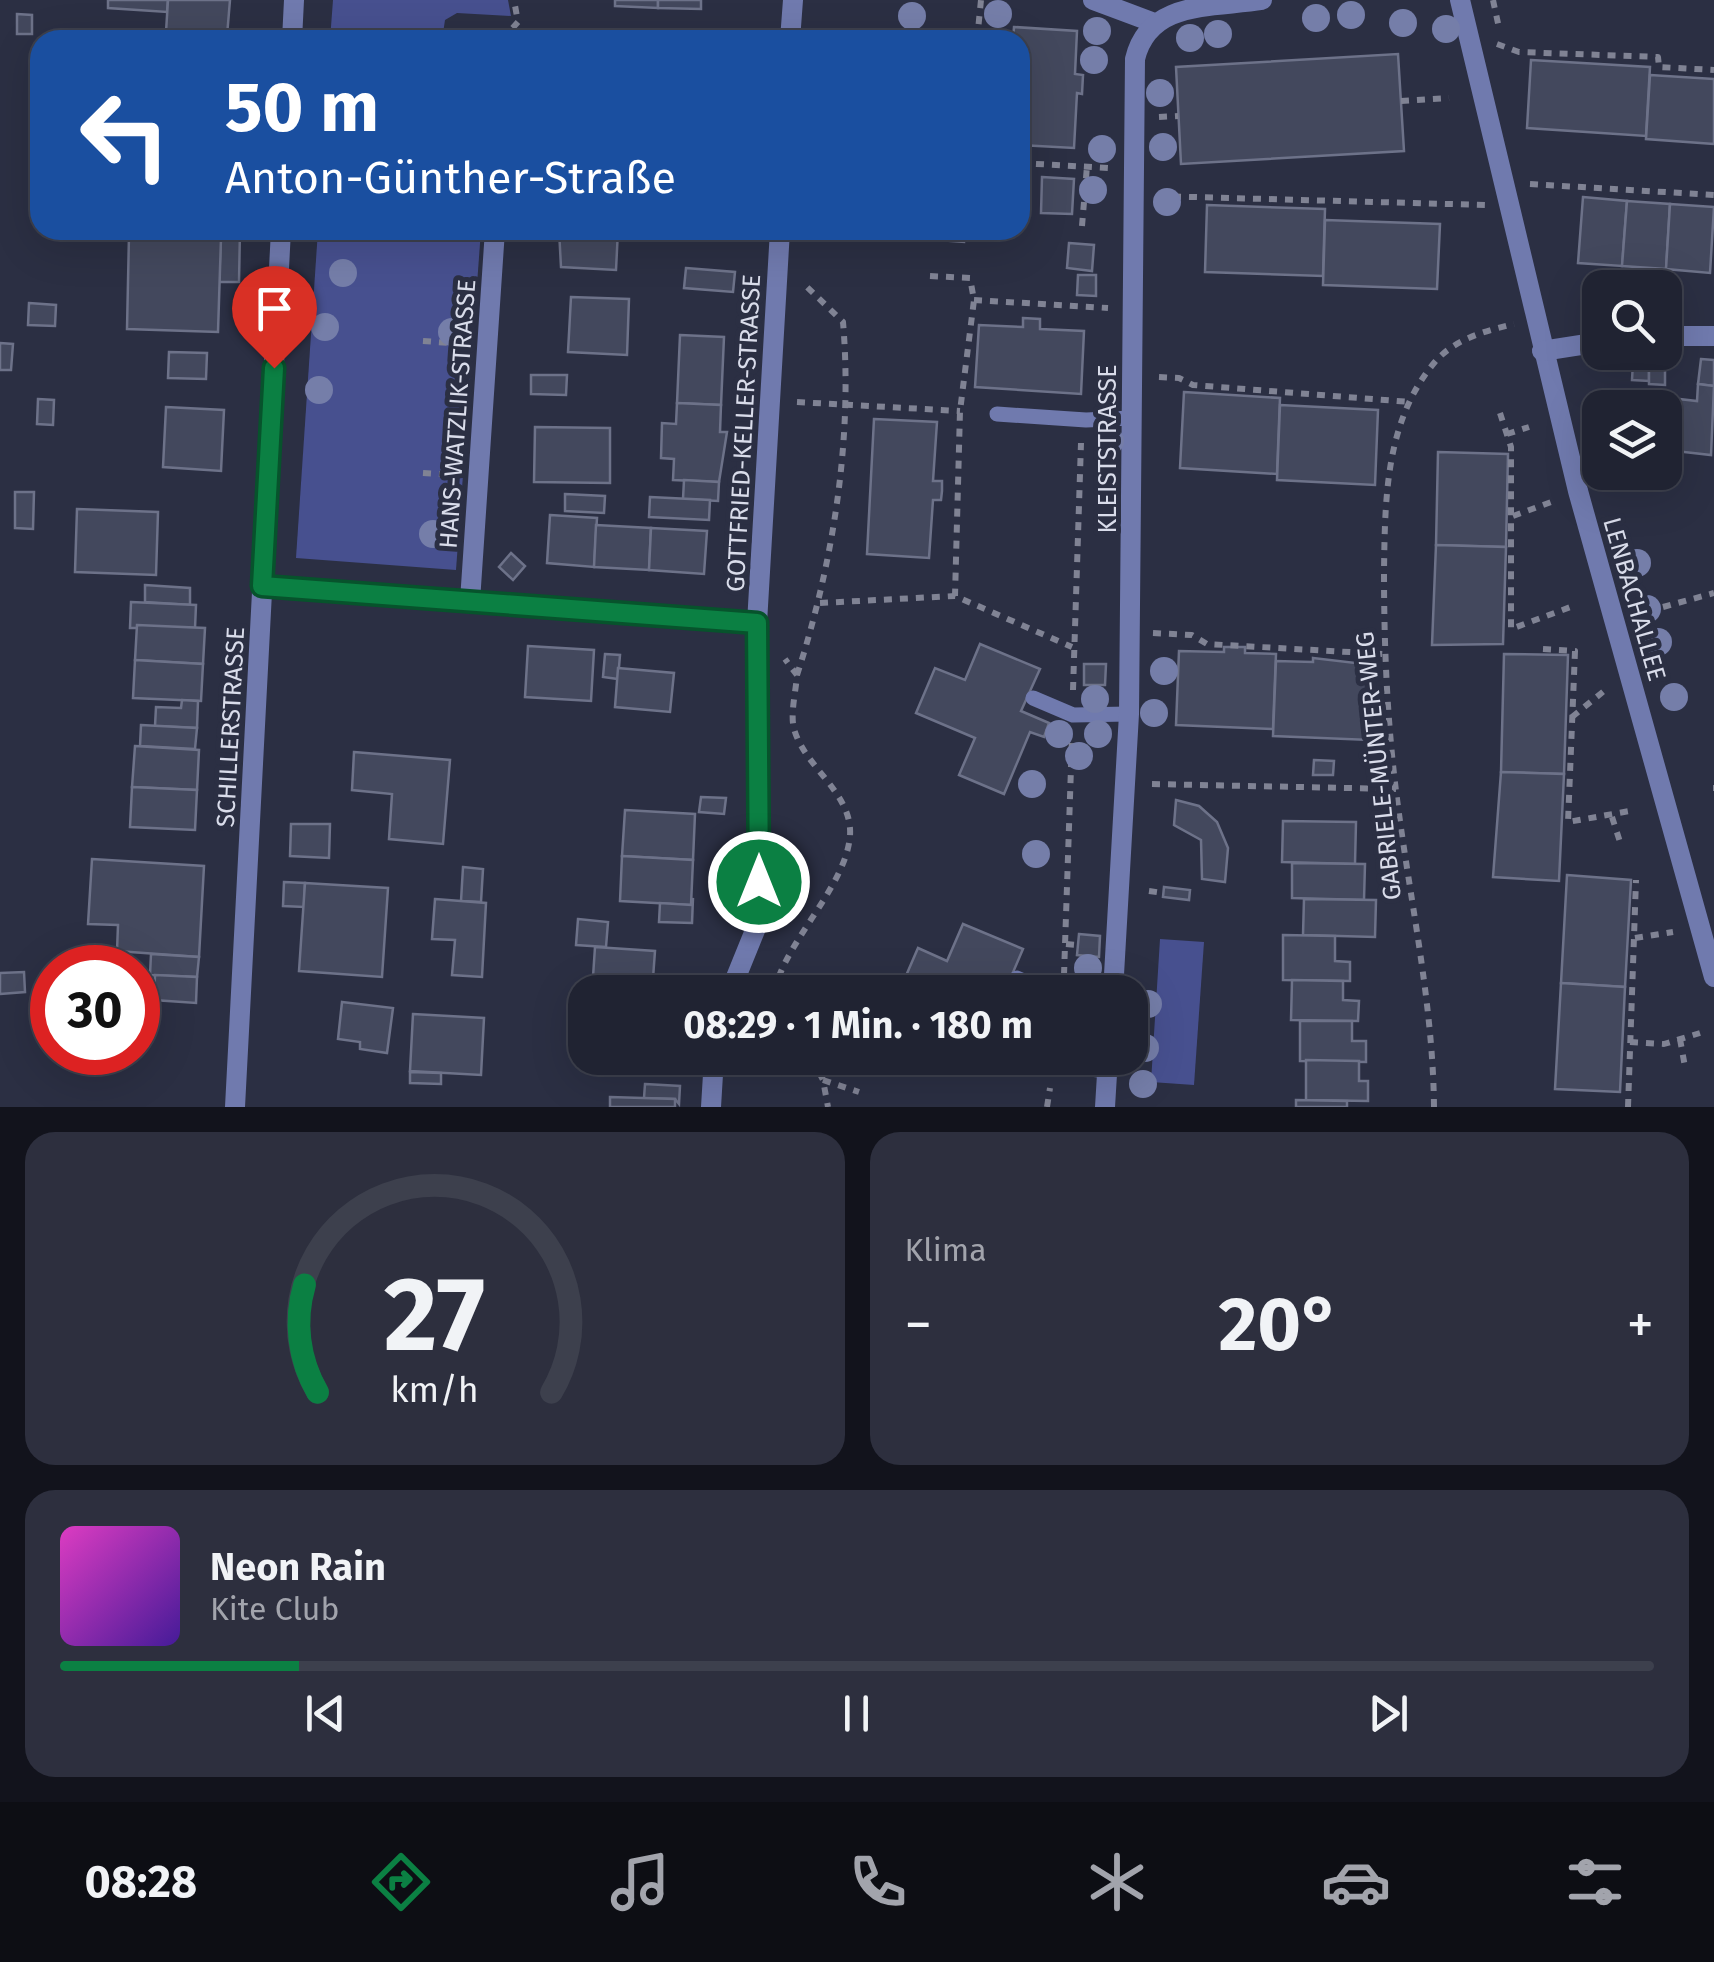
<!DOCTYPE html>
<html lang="de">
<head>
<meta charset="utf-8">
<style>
  body { margin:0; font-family:"Fira Sans",sans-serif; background:#2d2f3e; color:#f1f3f6; height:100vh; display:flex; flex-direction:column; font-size:38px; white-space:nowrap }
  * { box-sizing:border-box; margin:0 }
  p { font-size:32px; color:#a2a4ac }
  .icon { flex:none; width:55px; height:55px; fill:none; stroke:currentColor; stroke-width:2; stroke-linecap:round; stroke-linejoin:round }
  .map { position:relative; height:1107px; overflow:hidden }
  .details { display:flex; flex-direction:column; gap:25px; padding:25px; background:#12131c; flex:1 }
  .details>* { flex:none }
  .guide { position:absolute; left:30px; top:30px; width:1000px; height:210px; border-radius:30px; box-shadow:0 10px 40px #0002,0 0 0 2px #3d404d; background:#1a4fa0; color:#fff; overflow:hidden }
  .buttons { position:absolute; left:1582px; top:270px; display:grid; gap:20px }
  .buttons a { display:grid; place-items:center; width:100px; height:100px; border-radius:20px; background:#202332; box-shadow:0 10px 40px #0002,0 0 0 2px #3d404d; font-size:50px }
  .speed { position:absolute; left:30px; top:945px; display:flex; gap:20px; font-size:50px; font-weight:700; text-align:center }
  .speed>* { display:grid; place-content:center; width:130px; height:130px; border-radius:50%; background:#202332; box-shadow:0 10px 40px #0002,0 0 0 2px #3d404d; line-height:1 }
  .speed .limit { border:15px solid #d22; background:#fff; color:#111 }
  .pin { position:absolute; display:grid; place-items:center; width:85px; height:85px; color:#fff; margin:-102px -42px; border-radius:50% 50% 50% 0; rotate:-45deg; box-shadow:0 0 10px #0007 }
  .pin .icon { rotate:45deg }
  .me { position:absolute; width:110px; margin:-55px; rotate:0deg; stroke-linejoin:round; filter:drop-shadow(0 0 8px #0008) }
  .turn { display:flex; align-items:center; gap:35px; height:210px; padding:0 30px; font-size:45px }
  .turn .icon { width:130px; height:130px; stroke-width:2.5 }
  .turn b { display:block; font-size:70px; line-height:85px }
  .big { font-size:75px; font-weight:700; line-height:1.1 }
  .details .widget { flex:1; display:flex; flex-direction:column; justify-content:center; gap:15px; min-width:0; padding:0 35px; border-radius:30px; background:#2d2f3e }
  .details .dial { align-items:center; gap:0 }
  .dial svg { height:260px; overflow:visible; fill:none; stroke:#3d404d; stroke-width:7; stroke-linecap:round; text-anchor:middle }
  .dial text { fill:#f1f3f6; stroke:none }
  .song { display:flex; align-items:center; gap:30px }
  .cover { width:120px; height:120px; border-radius:15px; background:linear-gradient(135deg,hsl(310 70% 55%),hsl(260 70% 35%)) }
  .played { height:10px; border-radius:5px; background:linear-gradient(90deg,#0b8043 15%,#3d404d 15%) }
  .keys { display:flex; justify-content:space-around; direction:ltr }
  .heat { display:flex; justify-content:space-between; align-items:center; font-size:55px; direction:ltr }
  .details .tiles { flex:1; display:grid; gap:25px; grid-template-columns:1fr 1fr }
  .widget:last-child { grid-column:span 2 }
  .trip { position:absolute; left:568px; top:975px; width:580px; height:100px; border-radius:30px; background:#202332; box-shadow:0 10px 40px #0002,0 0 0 2px #3d404d; font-weight:700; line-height:100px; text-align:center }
  .menu { display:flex; height:160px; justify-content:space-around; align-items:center; background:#0d0e14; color:#a2a4ac }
  .menu .icon { width:70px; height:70px }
  .menu .current { color:#0b8043 }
  .menu b { font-size:45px; color:#f1f3f6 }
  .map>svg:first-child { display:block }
  .green { fill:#47508f }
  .building { fill:#43485d; stroke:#6d7289; stroke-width:2.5 }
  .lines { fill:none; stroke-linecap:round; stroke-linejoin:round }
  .path { stroke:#808394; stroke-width:6; stroke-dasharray:8 8; stroke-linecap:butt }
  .service { stroke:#707aae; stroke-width:15 }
  .minor { stroke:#707aae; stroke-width:20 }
  .tree { fill:#757ea9 }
  .route-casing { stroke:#07532c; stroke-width:25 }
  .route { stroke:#0b8043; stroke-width:18 }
  .labels { text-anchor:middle; stroke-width:10; stroke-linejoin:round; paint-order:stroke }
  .street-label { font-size:25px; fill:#d9dcea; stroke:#2b2f43 }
</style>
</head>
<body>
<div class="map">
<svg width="1714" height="1107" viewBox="0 0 1714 1107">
  <rect width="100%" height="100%" fill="#2b2f43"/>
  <!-- green -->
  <g class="green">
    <polygon points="333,0 508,0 511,16 457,13 445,20 442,40 330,40"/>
    <polygon points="318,230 481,230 456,570 296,558"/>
    <polygon points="1160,939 1204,942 1194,1085 1151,1082"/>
  </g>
  <!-- building -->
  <g class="building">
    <polygon points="108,0 168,0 167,12 108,8"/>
    <polygon points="168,0 230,0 227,36 166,32"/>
    <polygon points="615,0 658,0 658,8 615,6"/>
    <polygon points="658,0 701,0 701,9 658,8"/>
    <polygon points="17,14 32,15 32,34 17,34"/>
    <polygon points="1014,27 1077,31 1075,74 1083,75 1082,94 1077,93 1074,148 1020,145 1020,40 1013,40"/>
    <polygon points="695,30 731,31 730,40 695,40"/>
    <polygon points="1398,54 1404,151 1181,164 1176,67"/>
    <polygon points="1531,60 1650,67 1646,136 1527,128"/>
    <polygon points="1650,75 1714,79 1714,144 1646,139"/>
    <polygon points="1042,177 1074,179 1072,214 1041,213"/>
    <polygon points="1583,197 1627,201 1622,266 1578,263"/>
    <polygon points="1627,201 1670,204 1666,269 1622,266"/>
    <polygon points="1670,204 1714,207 1710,273 1666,269"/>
    <polygon points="1207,205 1325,209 1323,276 1205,272"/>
    <polygon points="1325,220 1440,224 1437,289 1323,285"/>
    <polygon points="192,230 240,230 239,282 219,282 221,238 192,237"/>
    <polygon points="559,230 618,230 616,270 561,267"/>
    <polygon points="691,230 732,230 731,240 691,237"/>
    <polygon points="884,230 995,230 994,236 964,234 964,242 883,236"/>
    <polygon points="129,235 221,238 218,332 127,329"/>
    <polygon points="1069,243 1094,245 1092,271 1067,268"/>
    <polygon points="686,268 735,272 733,292 684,288"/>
    <polygon points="1078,275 1096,275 1096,296 1077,295"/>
    <polygon points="571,297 629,299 627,355 568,352"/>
    <polygon points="29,303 56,305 55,326 28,325"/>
    <polygon points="1023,318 1040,319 1040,329 1084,331 1081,394 975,387 979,325 1023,327"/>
    <polygon points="680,335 724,337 721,405 677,403"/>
    <polygon points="0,343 13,344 11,370 0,370"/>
    <polygon points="169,352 207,353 206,379 168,378"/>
    <polygon points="1701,359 1714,360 1714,386 1698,384"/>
    <polygon points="1633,362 1649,362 1649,381 1632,380"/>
    <polygon points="1649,362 1665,363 1665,385 1649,384"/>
    <polygon points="531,375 567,375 566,395 531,394"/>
    <polygon points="1698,384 1714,386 1711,455 1666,450 1670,398 1697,401"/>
    <polygon points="1184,392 1280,398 1277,474 1180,468"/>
    <polygon points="38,399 54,400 53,425 37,424"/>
    <polygon points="677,403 721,405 720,432 727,432 719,482 673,480 674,459 661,458 662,423 676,424"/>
    <polygon points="1280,405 1378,410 1375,485 1277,480"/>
    <polygon points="166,407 224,410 221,471 163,467"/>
    <polygon points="874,419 937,422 933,481 942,481 942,491 941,500 933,500 929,558 867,554"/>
    <polygon points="535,427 610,428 610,483 534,482"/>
    <polygon points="1438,452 1508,454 1506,547 1436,545"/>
    <polygon points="684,480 719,482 718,501 683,499"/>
    <polygon points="15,492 34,492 33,529 15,528"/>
    <polygon points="565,494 605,496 604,513 565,511"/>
    <polygon points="650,497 710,500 709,520 649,517"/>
    <polygon points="77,509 158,512 156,575 75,572"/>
    <polygon points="550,515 597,518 594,567 547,563"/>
    <polygon points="596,525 651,528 649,570 594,567"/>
    <polygon points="651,528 707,531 704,574 649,570"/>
    <polygon points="1436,545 1506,547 1503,644 1432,645"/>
    <polygon points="511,553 525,566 513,580 499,567"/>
    <polygon points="145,585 190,588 190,605 145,602"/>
    <polygon points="131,602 196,605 195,628 130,628"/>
    <polygon points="137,625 205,628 203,664 135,660"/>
    <polygon points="980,644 1040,669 1021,711 1049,723 1044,737 1030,732 1004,794 959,775 975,738 916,713 935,668 965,680"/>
    <polygon points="528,646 594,650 591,701 525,697"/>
    <polygon points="1224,647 1245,647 1245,653 1276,654 1273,729 1176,725 1179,651 1224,652"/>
    <polygon points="605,654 620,655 618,679 603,677"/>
    <polygon points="1504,654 1568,655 1564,774 1501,772"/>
    <polygon points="1313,658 1373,665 1370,740 1273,736 1276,661 1313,662"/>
    <polygon points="135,660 203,664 201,701 133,698"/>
    <polygon points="1084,664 1106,664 1105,685 1084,685"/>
    <polygon points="618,668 674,673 670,712 615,707"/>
    <polygon points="182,700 198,701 197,728 155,726 156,707 181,708"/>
    <polygon points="141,725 197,728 195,749 140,746"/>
    <polygon points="135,746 199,750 197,790 132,787"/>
    <polygon points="354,752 450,760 443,844 389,839 392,794 352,790"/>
    <polygon points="1314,760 1334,761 1333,775 1313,775"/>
    <polygon points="1501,772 1564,774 1559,881 1493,877"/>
    <polygon points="132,787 197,790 195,830 130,827"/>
    <polygon points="701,797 726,798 724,814 699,812"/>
    <polygon points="1176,800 1199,806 1217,822 1228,848 1225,882 1202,879 1201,840 1174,825"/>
    <polygon points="625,810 695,814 693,860 622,856"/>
    <polygon points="1283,821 1356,822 1355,864 1282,862"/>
    <polygon points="291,824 330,824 329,858 290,856"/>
    <polygon points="622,856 693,860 691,905 620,901"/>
    <polygon points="92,859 204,866 199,957 117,951 118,925 88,924"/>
    <polygon points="1292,863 1365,864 1364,900 1292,898"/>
    <polygon points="463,867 483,869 481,902 461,901"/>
    <polygon points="1567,875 1631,880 1625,987 1561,983"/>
    <polygon points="284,882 305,883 304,907 283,906"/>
    <polygon points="305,883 388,888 382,977 299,971"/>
    <polygon points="1164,887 1190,890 1189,900 1163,897"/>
    <polygon points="693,898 692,923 659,922 660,903 691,905"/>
    <polygon points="435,899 486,903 482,977 452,975 455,940 432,939"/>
    <polygon points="1304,899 1376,900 1375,937 1303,935"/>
    <polygon points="578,919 608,922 606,947 576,945"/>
    <polygon points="963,924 1023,949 1005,991 1008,992 899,992 918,948 947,961"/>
    <polygon points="1079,934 1100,936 1099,957 1077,955"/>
    <polygon points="1283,935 1335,936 1335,961 1350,962 1350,981 1283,980"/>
    <polygon points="595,947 655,951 652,992 592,992"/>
    <polygon points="151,954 199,957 197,977 150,975"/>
    <polygon points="24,972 25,992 0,994 0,973"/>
    <polygon points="155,975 197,977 196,1003 154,1000"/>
    <polygon points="1292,980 1343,981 1343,1000 1359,1001 1358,1021 1291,1020"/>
    <polygon points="1561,983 1625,987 1620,1092 1555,1089"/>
    <polygon points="46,986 52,987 52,1052 85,1052 85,1058 50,1055 51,1039 42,1038"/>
    <polygon points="342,1002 393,1008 387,1053 360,1049 360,1042 338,1039"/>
    <polygon points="413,1014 484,1018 481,1075 410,1071"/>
    <polygon points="1300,1021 1352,1021 1352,1041 1366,1041 1366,1062 1300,1061"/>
    <polygon points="947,1058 994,1058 987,1074"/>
    <polygon points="1306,1060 1359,1061 1359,1081 1368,1081 1368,1101 1306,1100"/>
    <polygon points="410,1072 441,1073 441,1084 410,1083"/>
    <polygon points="645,1084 680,1086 679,1104 675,1099 644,1098"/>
    <polygon points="610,1097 675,1099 675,1107 610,1107"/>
    <polygon points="1296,1100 1347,1101 1347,1107 1296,1107"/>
  </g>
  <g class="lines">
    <!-- path -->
    <g class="path">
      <polyline points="1493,0 1499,28"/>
      <polyline points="502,40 518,22 514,0"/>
      <polyline points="977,40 981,0"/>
      <polyline points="1497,44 1519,52 1658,57 1659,67 1714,70"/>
      <polyline points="1401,101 1449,98"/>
      <polyline points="1159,117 1178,116"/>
      <polyline points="1020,163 1109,168"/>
      <polyline points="1530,184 1714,195"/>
      <polyline points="1157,196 1485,205"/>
      <polyline points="1082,226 1087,166"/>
      <polyline points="930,276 970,278 974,300 960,411 955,596 1072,647"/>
      <polyline points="974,300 1108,308"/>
      <polyline points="423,341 462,344"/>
      <polyline points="1159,377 1179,378 1193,385 1410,402"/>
      <polyline points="797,402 960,411"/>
      <polyline points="1500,413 1511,447 1511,629 1576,605"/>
      <polyline points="1507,434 1529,427"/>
      <polyline points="423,473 452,475"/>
      <polyline points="1513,516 1554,501"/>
      <polyline points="820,603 955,596"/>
      <polyline points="1663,607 1714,593"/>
      <polyline points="1153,633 1192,635 1207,644 1384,654"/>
      <polyline points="1543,649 1575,651 1568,822 1635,810"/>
      <path d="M797 675C833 564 853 439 843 322L804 284"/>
      <polyline points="1073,690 1081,443"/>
      <polyline points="1572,717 1604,691"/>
      <polyline points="1152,784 1396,789"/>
      <polyline points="1713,788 1714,788"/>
      <polyline points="1612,817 1621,845"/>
      <polyline points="1149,891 1163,893"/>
      <polyline points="1635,938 1673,932"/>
      <polyline points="1066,944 1078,945"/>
      <polyline points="1064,975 1072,738"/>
      <path d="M783 992 778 979C795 932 846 883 850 836 853 793 805 768 794 729 790 714 796 691 797 675L785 659"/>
      <polyline points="1680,1039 1685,1067"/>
      <polyline points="1630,1042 1664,1044 1700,1033"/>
      <polyline points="812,1058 823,1080 828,1107"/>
      <polyline points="823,1080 859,1092"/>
      <polyline points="1047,1107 1050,1088"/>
      <path d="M1434 1107C1433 1001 1409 896 1396 791 1387 718 1384 645 1384 572 1385 500 1385 422 1434 363 1454 339 1485 331 1514 324"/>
      <polyline points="1628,1107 1636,880"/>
    </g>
    <!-- service -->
    <g class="service">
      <polyline points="997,414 1086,420 1132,418"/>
      <polyline points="1033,698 1073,715 1129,714"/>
      <polyline points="1017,978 1049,992"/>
      <polyline points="1031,1062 1107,1071"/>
    </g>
    <!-- minor -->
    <g class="minor">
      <polyline points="1093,0 1152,22"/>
      <polyline points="1460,0 1578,491 1714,977"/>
      <polyline points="292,40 294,0"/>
      <polyline points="790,40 793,0"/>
      <polyline points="1665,336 1714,336"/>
      <polyline points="1542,351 1600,342"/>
      <polyline points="262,586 757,623"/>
      <polyline points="470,601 495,230"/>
      <polyline points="730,992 760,918 757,623 780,230"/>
      <path d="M1113 992 1129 714 1135 59C1149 0 1212 8 1262 0"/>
      <polyline points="235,1107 281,230"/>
      <polyline points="711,1107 714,1058"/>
      <polyline points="1105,1107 1108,1058"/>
    </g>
  </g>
  <!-- trees -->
  <g class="tree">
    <circle cx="998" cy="14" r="14"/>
    <circle cx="1351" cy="15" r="14"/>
    <circle cx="912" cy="16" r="14"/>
    <circle cx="1316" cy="18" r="14"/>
    <circle cx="1403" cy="23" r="14"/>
    <circle cx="1446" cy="29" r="14"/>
    <circle cx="1097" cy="31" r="14"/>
    <circle cx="1218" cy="34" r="14"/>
    <circle cx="1190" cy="38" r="14"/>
    <circle cx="1094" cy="60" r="14"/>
    <circle cx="1160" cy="93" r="14"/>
    <circle cx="1163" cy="147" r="14"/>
    <circle cx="1102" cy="149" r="14"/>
    <circle cx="1093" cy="190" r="14"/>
    <circle cx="1167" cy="202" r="14"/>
    <circle cx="343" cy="273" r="14"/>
    <circle cx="325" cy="327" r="14"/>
    <circle cx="452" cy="332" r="14"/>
    <circle cx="319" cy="390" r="14"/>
    <circle cx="1110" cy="441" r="14"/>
    <circle cx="433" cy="534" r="14"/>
    <circle cx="1637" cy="563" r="14"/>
    <circle cx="1647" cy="609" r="14"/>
    <circle cx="1658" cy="642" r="14"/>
    <circle cx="1164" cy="671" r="14"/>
    <circle cx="1674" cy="697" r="14"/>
    <circle cx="1095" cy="699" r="14"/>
    <circle cx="1154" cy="713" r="14"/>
    <circle cx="1059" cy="734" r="14"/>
    <circle cx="1098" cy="734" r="14"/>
    <circle cx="1079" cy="756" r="14"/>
    <circle cx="1032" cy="784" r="14"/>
    <circle cx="1036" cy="854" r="14"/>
    <circle cx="1088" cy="968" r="14"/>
    <circle cx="1148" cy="1004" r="14"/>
    <circle cx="1145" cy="1048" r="14"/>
    <circle cx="1143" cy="1084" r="14"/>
  </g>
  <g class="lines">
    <defs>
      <polyline id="route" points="274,368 262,586 757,623 759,882"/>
    </defs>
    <!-- route casing -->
    <use href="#route" class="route-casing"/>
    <!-- route -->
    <use href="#route" class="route"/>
  </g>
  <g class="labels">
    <!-- street labels -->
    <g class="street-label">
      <text transform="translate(457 414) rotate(-86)" y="9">HANS-WATZLIK-STRASSE</text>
      <text transform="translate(743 433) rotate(-87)" y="9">GOTTFRIED-KELLER-STRASSE</text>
      <text transform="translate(1107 449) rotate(-90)" y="9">KLEISTSTRASSE</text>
      <text transform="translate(1635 599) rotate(74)" y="9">LENBACHALLEE</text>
      <text transform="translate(230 727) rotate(-87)" y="9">SCHILLERSTRASSE</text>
      <text transform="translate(1378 766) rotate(-96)" y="9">GABRIELE-MÜNTER-WEG</text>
    </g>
  </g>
</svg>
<div class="buttons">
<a><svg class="icon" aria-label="search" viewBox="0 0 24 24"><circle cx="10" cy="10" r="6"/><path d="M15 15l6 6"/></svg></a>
<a><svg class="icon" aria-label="layers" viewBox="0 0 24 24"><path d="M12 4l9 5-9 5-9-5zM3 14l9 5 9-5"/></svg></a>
</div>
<div class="speed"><div class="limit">30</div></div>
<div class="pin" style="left:274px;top:368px;background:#d93025"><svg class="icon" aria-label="arrive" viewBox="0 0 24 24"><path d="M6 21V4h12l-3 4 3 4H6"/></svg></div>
<svg class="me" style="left:759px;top:882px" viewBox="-20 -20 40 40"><circle r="17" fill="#0b8043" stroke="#fff" stroke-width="3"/><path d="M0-11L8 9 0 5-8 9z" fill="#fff"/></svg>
<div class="trip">08:29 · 1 Min. · 180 m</div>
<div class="guide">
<div class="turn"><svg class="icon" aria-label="left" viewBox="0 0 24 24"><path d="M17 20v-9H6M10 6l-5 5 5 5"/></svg><div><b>50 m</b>Anton-Günther-Straße</div></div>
</div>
</div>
<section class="details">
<div class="tiles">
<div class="widget dial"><svg viewBox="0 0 100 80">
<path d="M14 69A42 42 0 1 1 86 69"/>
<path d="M14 69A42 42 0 0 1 10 36" stroke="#0b8043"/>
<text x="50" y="56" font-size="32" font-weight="700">27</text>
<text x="50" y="72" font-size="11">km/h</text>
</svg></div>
<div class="widget"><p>Klima</p>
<div class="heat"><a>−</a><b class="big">20°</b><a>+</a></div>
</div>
<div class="widget">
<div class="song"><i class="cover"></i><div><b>Neon Rain</b><p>Kite Club</p></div></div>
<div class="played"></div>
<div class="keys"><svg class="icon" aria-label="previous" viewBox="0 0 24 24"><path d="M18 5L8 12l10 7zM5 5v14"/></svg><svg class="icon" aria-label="pause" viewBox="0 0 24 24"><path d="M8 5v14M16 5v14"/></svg><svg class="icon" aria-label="next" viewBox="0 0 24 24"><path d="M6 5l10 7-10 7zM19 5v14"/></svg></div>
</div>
</div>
</section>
<nav class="menu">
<b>08:28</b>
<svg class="icon current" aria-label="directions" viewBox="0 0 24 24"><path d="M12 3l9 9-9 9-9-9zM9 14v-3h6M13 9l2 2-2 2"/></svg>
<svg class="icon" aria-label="music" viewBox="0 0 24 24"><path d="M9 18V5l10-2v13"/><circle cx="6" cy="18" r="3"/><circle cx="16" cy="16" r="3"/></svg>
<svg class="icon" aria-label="phone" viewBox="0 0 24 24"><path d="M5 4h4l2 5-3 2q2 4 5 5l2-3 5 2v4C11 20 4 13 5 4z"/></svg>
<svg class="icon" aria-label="climate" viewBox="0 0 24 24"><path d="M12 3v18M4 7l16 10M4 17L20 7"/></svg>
<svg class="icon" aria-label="car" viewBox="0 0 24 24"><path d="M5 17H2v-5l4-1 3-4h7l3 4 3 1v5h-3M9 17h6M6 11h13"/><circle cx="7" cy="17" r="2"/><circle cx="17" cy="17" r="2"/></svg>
<svg class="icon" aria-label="filters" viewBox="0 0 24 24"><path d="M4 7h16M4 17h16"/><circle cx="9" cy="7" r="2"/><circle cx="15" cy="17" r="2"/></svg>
</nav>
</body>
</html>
